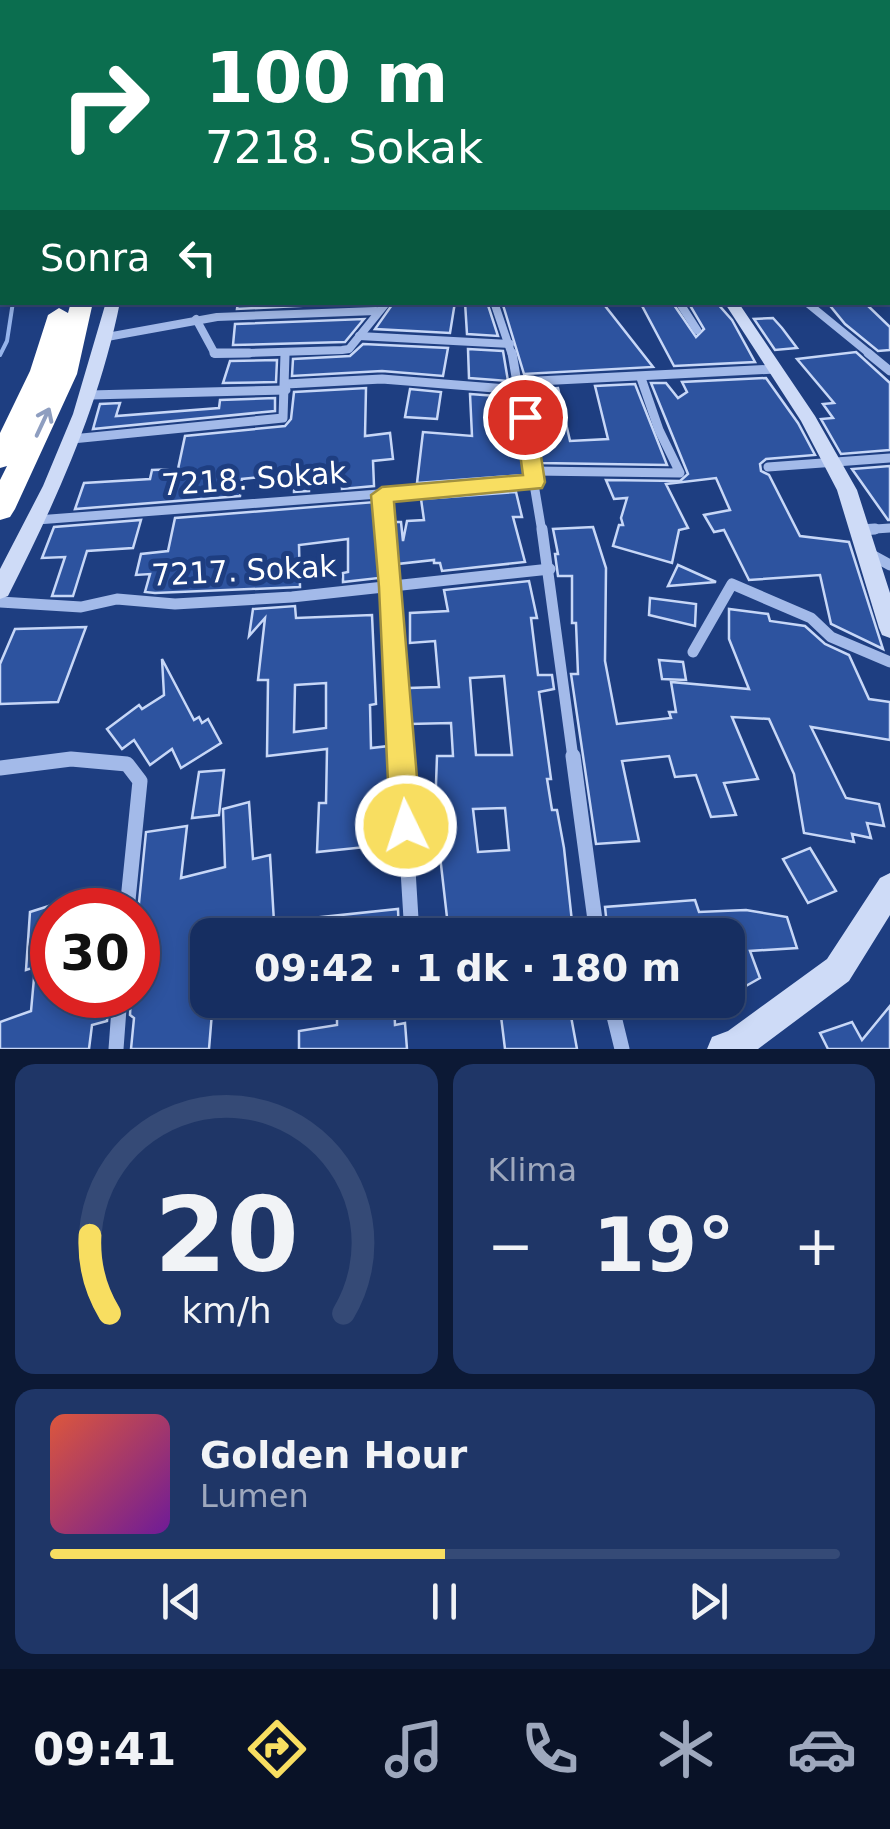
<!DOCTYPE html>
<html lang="tr">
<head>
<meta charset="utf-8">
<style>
  body { margin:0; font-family:"DejaVu Sans",sans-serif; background:#1f3667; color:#f1f3f6; height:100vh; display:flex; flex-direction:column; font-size:38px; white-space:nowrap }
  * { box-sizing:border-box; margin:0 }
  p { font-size:32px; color:#9ea8bd }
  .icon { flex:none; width:55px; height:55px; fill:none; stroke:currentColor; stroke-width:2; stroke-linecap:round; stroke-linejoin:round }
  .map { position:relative; height:1049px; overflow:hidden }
  .panel { display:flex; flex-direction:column; gap:15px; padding:15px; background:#0c1935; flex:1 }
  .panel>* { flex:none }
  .guide { position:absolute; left:0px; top:0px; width:890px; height:305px; box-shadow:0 5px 15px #0003,0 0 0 2px #354a76; background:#0b6e4f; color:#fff; overflow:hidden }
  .speed { position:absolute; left:30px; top:888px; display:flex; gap:20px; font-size:50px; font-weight:700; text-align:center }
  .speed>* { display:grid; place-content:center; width:130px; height:130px; border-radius:50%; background:#162e61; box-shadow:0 5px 15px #0003,0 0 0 2px #354a76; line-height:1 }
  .speed .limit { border:15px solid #d22; background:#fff; color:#111 }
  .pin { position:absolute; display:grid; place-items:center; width:85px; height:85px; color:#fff; margin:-42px; border:5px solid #fff; border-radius:50%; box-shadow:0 2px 10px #0007 }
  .me { position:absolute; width:110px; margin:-55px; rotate:356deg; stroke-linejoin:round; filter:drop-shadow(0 0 8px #0008) }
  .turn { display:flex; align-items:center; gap:35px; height:210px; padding:0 40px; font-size:45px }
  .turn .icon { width:130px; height:130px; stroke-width:2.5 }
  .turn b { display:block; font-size:70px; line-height:85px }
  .then { display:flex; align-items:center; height:95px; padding:0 40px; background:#0003; gap:20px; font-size:38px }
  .big { font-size:75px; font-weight:600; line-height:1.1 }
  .panel .tile { flex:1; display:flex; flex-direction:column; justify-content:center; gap:15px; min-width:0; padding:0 35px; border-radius:20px; background:#1f3667 }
  .panel .dial { align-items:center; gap:0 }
  .dial svg { height:260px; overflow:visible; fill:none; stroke:#354a76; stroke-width:7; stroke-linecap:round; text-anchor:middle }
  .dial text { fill:#f1f3f6; stroke:none }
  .song { display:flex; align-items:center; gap:30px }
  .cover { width:120px; height:120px; border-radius:15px; background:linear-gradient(135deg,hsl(10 70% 55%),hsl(280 70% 35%)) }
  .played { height:10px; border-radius:5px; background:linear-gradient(90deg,#f8de61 50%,#354a76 50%) }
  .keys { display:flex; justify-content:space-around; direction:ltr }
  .heat { display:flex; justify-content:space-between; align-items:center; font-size:55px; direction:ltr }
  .panel .tiles { flex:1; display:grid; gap:15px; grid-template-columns:1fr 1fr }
  .tile:last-child { grid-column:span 2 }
  .trip { position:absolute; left:190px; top:918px; width:555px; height:100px; border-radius:20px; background:#162e61; box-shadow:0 5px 15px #0003,0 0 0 2px #354a76; font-weight:600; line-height:100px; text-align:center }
  .menu { display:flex; height:160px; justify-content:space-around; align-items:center; background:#091227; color:#9ea8bd }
  .menu .icon { width:70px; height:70px }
  .menu .current { color:#f8de61 }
  .menu b { font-size:45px; color:#f1f3f6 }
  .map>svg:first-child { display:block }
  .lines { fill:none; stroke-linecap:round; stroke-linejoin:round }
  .stream { stroke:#96b4eb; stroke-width:4 }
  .canal { fill:#142c60; fill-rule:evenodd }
  .building { fill:#2d539f; stroke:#c7d7f7; stroke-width:2.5; fill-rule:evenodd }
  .street-far3 { stroke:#a3bae9; stroke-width:8 }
  .street-far2 { stroke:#a3bae9; stroke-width:9 }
  .street-far1 { stroke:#a3bae9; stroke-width:11 }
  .street { stroke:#a3bae9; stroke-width:15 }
  .secondary { fill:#cedbf7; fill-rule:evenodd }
  .highway { fill:#fff; fill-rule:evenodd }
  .oneway { stroke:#8e9ec0 }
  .route { fill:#f8de61; stroke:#a1903f; stroke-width:2.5 }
  .labels { text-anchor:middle; stroke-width:10; stroke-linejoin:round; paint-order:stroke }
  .street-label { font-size:30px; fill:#fff; stroke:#1e3e81 }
</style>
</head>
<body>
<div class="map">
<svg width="890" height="1049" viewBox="0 0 890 1049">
  <rect width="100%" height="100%" fill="#1e3e81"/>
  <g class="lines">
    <!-- stream -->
    <polyline class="stream" points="0,355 7,341 13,302"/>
    <!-- canal -->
    <rect class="canal" x="888" y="142" width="2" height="6"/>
  </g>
  <!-- building -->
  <g class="building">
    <polygon points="238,302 377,302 237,309"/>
    <polygon points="394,302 455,302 450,333 375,329"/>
    <polygon points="465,302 487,302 498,336 467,334"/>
    <polygon points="524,302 602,302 653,367 524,374 503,305"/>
    <polygon points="640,302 672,302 696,337 704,329 688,302 716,302 732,320 755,362 674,366"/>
    <polygon points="827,302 864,302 890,327 890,350 878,351 845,324"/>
    <polygon points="773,318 782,328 797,348 775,350 754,319"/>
    <polygon points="364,319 345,342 233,345 235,324"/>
    <polygon points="363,344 448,348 443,376 382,371 292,376 293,359 350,356"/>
    <polygon points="468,349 503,351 508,381 469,378"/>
    <polygon points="856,352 890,383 890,450 841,454 821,419 833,418 823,404 834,403 797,359"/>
    <polygon points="277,360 276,382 223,383 230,361"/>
    <polygon points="766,378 798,423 815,455 766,459 760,464 761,471 769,475 800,536 849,542 883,649 831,624 820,575 749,580 724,530 714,532 704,515 730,510 716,478 666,484 688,528 679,530 672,563 613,546 619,525 623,525 621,518 627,498 614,499 606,480 680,481 688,474 651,383 666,383 678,398 687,392 682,382"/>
    <polygon points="635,384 667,465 539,463 528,390 558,388 570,441 608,439 595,386"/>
    <polygon points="366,388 365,436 390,433 393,459 373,461 374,486 342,489 342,469 309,471 309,491 294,492 294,473 242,479 240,496 75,509 84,483 150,479 152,470 178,469 185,436 285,426 291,419 294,392"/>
    <polygon points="410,389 441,392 437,419 405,417"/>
    <polygon points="470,394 511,397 524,475 417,483 423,432 472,436"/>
    <polygon points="275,398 275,411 93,429 100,404 120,403 116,416 219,408 220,400"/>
    <polygon points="890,466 890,520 888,520 852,469"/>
    <polygon points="516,492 522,517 513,517 525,562 442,571 440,563 434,563 434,560 397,564 393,522 401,522 403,541 407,521 424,520 421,499"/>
    <polygon points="375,502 379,578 343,582 343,573 348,572 348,539 299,545 300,587 155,593 145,592 150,574 136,575 141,554 168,551 175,518"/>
    <polygon points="141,520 133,548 87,551 73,596 52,596 65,557 42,558 54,527"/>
    <polygon points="593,527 606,568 605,661 617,724 671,718 669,712 676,712 671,682 749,689 729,639 729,609 768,614 770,621 805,626 825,644 849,655 869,699 890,702 890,740 811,727 846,798 879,804 884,826 867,823 871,838 852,834 854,842 804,833 794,774 769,719 732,717 758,779 724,783 736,815 711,817 696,775 675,777 669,756 622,761 639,841 596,844 571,674 578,674 576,623 572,623 572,576 558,576 555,554 558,554 553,529"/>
    <polygon points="678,565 716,582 668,586"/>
    <path d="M529 581 537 618H531L538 675H552L554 689 539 692 551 779H547L552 810H557L564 848 573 931H566V935H449L435 812 437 756H453L451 723 409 724V688L439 687 435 641 410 643V613L448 611 444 590ZM504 676 512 755H476L470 678ZM505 808 509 850 478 852 473 809Z"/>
    <polygon points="650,598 696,604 695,626 649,615"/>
    <path d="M295 606 296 618 372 615 376 704 370 705 371 748 389 746 395 844 317 852 319 803H326L327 749 267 756 268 680H258L265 618 249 636 253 609ZM326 683V728L294 732 295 685Z"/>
    <polygon points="86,627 58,702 0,704 0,664 15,629"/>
    <polygon points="162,659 194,720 199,717 202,723 208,719 221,743 181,768 172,749 150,765 134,740 122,749 107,729 139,705 142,709 164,695"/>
    <polygon points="659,660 683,662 686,680 662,679"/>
    <polygon points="224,770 219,815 192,818 199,772"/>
    <polygon points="249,802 253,859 270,855 274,922 398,909 399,935 192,935 192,1000 213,1000 209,1049 131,1049 134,1018 130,1015 131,995 138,995 138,913 146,832 187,826 181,878 225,867 223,809"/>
    <polygon points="810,848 836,891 808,903 783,859"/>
    <polygon points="695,900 699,912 746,910 787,917 797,948 750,951 760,978 728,996 728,935 608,935 605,907"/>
    <polygon points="52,905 52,995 109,995 107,1021 92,1025 89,1049 0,1049 0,1022 31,1011 35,967 26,970 30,912"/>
    <polygon points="337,1000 394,1000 395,1025 405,1023 407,1049 299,1049 299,1031 337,1025"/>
    <polygon points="499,1000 568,1000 577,1049 505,1049"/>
    <polygon points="623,1000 681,1000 681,1012 639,1016"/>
    <polygon points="890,1006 890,1049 828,1049 820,1033 852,1022 862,1040"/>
  </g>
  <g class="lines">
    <!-- street-far3 -->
    <g class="street-far3">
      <polyline points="494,302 512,355"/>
      <polyline points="679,302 697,330"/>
      <polyline points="806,302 871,355"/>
      <polyline points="196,319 215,354 342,350 349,349 387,302"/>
      <polyline points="359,336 510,344"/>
      <polyline points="107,337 217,317 376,311"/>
    </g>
    <!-- street-far2 -->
    <g class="street-far2">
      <polyline points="214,353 249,353"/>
      <polyline points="512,353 542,532"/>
      <polyline points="868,353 890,371"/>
      <polyline points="518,382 775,369"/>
      <polyline points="286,384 382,379 520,390"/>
      <polyline points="90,395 286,390"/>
      <polyline points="72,439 283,418 285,354"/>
      <polyline points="768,467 890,458"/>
      <polyline points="534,471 680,473 659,430 641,378"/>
      <polyline points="382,495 386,532"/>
      <polyline points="37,520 535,482"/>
      <polyline points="861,530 890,528"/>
    </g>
    <!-- street-far1 -->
    <g class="street-far1">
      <polyline points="385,529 401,758"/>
      <polyline points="542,529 573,758"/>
      <polyline points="861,530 875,529"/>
      <polyline points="870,554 890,565"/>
      <polyline points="0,602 81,607 117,599 175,604 292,597 550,569"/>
      <polyline points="693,652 732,584 811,618 831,637 890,662"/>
    </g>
    <!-- street -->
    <g class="street">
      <polyline points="401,756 412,935"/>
      <polyline points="573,756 597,935"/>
      <polyline points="0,768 71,759 127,764 140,781 127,910"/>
      <polyline points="610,1000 622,1049"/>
      <polyline points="116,1049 120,995"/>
    </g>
    <!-- secondary -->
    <g class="secondary">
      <path d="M106 302H120C99 407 56 501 8 596L0 599V569L43 486 73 414Z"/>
      <polygon points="724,302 738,302 815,416 857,490 890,593 890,638 882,635 879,628 837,490 801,421"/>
      <polygon points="890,873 890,915 849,981 758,1049 707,1049 712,1037 728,1031 827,959 880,878"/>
    </g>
    <!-- highway -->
    <polygon class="highway" points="71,302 93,302 77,374 15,509 10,517 0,520 0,480 7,466 0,468 0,433 30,371 48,315 59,308 68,313"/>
  </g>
  <!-- one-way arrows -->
  <defs><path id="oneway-shaft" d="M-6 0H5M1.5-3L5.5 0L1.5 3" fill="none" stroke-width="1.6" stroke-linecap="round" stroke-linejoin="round" transform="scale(2.5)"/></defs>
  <use class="oneway" href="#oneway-shaft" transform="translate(43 422) rotate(-65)"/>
  <!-- sky -->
  <linearGradient id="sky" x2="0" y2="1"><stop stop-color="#102247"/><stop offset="0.43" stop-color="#3b5892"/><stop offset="1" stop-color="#3b5892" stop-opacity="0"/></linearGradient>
  <rect width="890" height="258" fill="url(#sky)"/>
  <!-- route -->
  <polygon class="route" points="525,410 535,417 545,482 542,488 394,502 421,826 417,837 406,842 394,837 390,826 379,587 371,495 382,487 523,475 515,417"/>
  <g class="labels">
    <!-- street labels -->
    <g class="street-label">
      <text transform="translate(254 479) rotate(-4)" y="10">7218. Sokak</text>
      <text transform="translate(244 571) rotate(-3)" y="10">7217. Sokak</text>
    </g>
  </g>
</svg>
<div class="speed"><div class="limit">30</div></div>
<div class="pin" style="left:525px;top:417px;background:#d93025"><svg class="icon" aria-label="arrive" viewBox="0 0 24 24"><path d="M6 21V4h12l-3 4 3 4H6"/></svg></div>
<svg class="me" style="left:406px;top:826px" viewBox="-20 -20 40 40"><circle r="17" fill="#f8de61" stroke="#fff" stroke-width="3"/><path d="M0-11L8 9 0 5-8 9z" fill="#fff"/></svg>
<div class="trip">09:42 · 1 dk · 180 m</div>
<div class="guide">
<div class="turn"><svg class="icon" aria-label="right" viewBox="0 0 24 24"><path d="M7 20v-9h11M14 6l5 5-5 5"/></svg><div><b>100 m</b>7218. Sokak</div></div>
<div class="then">Sonra<svg class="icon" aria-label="left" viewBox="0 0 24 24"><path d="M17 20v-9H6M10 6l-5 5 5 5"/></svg></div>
</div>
</div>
<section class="panel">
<div class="tiles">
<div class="tile dial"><svg viewBox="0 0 100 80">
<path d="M14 69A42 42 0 1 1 86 69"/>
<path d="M14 69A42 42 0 0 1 8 45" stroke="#f8de61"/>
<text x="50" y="56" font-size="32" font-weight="700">20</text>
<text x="50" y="72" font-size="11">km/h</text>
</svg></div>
<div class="tile"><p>Klima</p>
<div class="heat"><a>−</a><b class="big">19°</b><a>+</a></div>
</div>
<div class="tile">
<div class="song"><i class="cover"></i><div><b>Golden Hour</b><p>Lumen</p></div></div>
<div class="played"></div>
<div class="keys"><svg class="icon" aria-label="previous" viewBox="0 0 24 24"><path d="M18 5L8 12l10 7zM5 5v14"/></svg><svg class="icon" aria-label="pause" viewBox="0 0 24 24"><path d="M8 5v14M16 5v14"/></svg><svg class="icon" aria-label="next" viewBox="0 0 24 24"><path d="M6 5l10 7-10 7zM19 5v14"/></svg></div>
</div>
</div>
</section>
<nav class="menu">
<b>09:41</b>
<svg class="icon current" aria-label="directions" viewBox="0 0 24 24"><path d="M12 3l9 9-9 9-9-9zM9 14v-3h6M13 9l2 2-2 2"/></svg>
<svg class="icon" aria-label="music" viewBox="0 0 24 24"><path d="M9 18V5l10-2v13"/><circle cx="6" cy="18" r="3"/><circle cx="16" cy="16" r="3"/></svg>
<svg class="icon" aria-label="phone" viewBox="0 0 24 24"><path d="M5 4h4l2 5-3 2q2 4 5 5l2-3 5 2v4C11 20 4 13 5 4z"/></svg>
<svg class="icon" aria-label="climate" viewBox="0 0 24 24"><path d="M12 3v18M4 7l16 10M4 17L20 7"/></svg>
<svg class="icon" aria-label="car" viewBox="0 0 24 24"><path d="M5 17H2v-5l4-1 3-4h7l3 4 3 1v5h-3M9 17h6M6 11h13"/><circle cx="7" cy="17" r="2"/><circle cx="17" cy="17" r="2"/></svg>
</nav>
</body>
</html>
